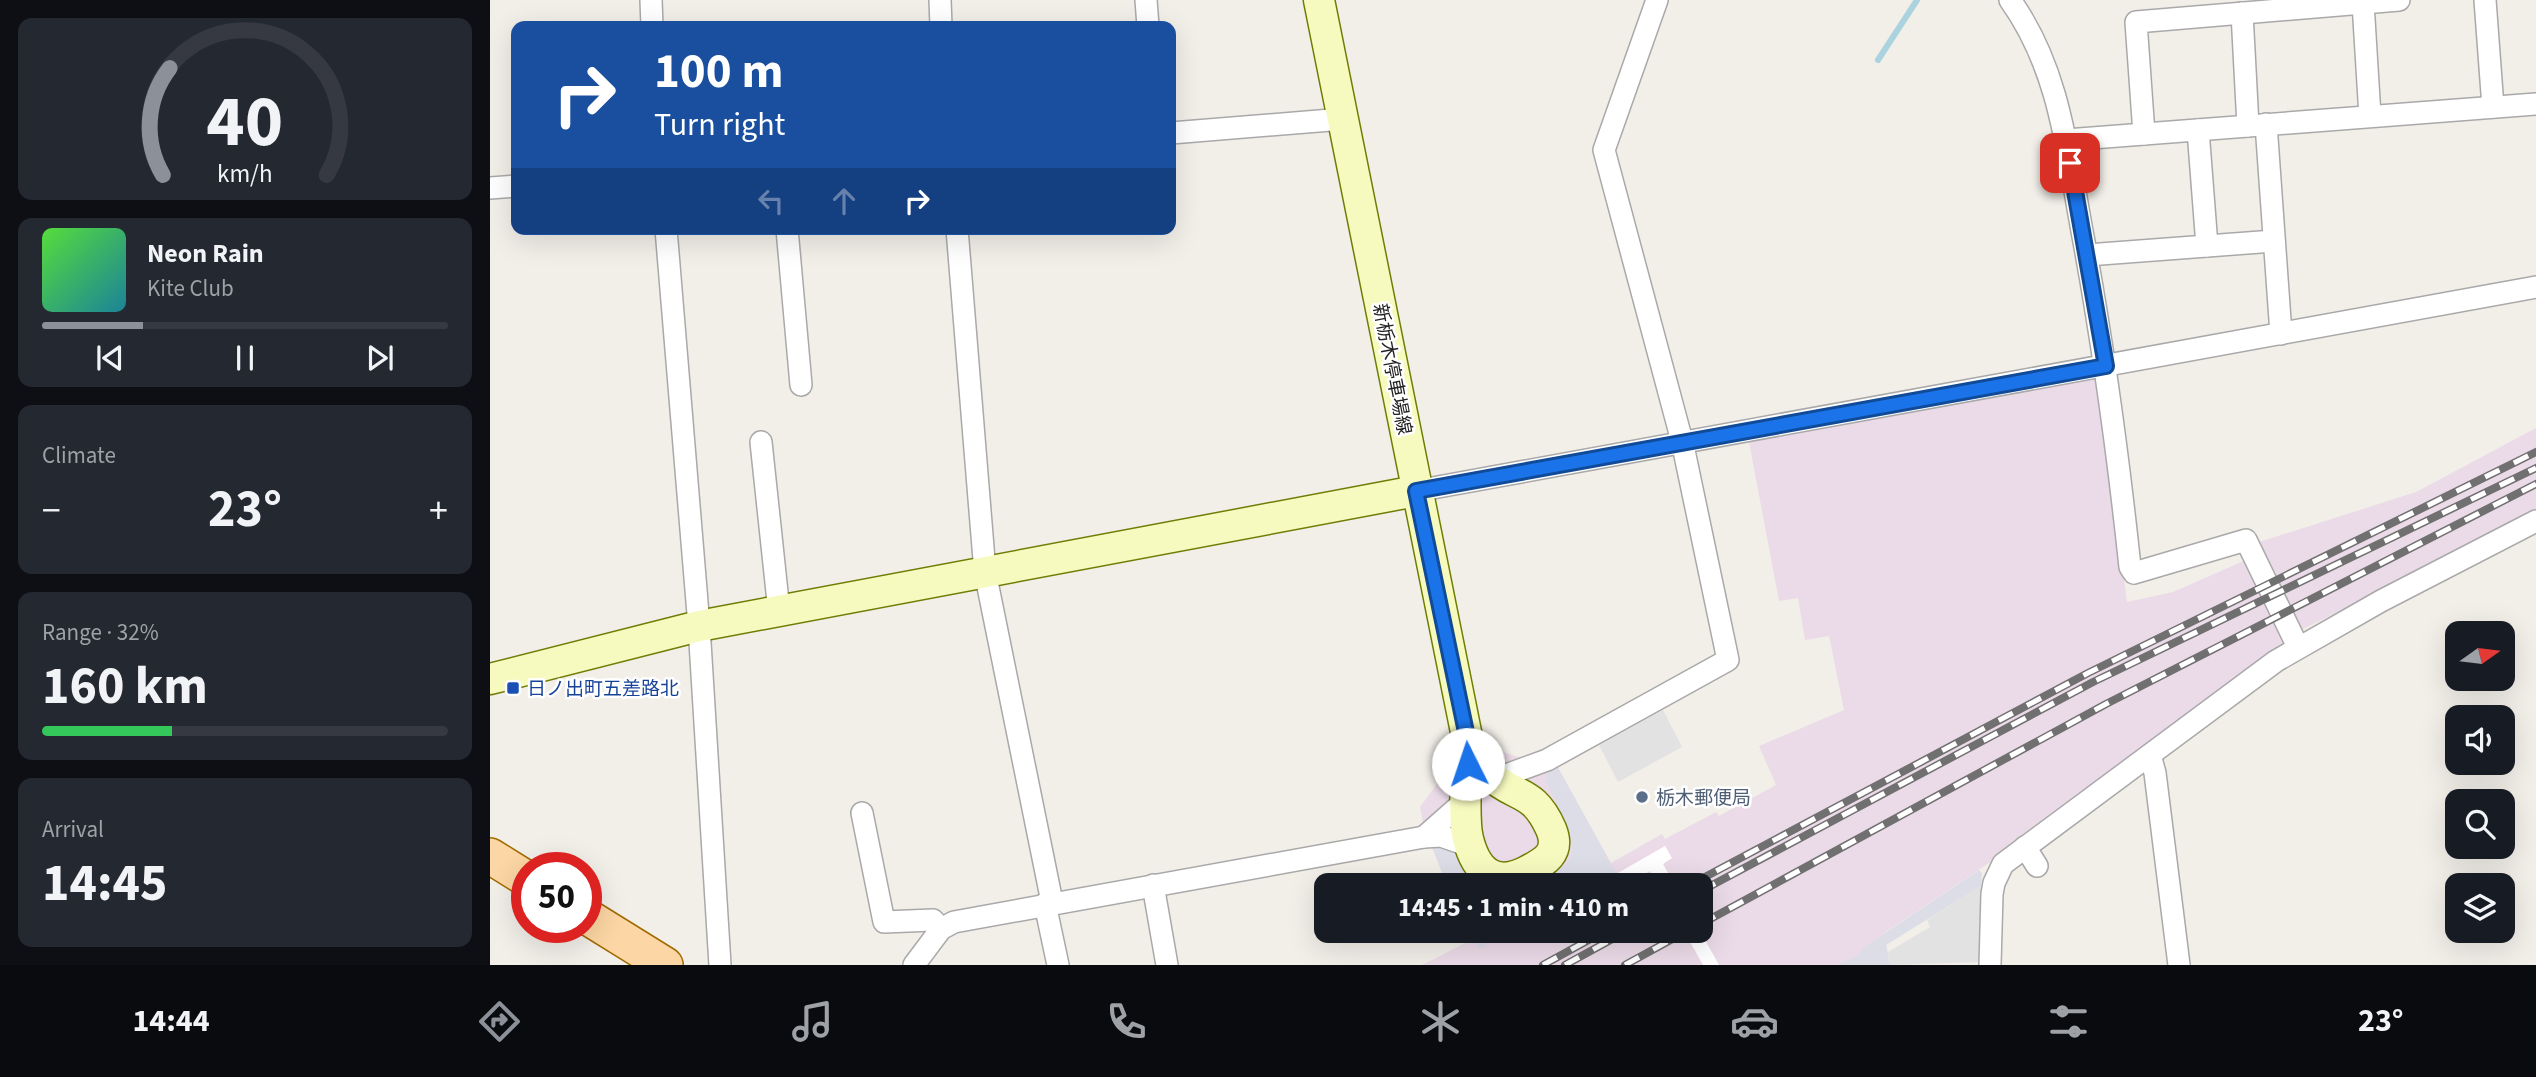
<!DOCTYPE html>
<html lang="en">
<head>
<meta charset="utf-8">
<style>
  body { margin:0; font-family:"Source Sans 3","Noto Sans JP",sans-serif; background:#242831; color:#f1f3f6; height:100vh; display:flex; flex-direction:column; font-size:26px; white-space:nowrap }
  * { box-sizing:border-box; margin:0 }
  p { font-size:23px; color:#9ea1a6 }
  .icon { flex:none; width:38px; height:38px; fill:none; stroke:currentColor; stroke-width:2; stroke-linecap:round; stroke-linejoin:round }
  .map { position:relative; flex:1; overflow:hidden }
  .sheet { display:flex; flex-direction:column; gap:18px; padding:18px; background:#0d0f14; width:490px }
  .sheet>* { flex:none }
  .top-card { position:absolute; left:21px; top:21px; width:665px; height:214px; border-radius:14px; box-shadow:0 7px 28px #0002; background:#1a4fa0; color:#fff; overflow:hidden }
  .needle { width:46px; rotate:76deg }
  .controls { position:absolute; left:1955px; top:621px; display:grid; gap:14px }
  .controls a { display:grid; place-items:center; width:70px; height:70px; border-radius:14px; background:#171b24; box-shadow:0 7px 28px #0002; font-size:35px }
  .speed { position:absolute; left:21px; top:852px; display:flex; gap:14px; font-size:35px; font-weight:700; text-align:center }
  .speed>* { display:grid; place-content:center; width:91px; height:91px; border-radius:50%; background:#171b24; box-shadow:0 7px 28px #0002; line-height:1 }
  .speed .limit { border:10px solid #d22; background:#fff; color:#111 }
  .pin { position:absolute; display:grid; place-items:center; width:60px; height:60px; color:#fff; margin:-30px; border-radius:14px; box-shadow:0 4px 10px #0006 }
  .me { position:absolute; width:77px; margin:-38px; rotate:356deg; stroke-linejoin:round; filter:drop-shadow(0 0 5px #0008) }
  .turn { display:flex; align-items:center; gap:24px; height:147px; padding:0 28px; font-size:32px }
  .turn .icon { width:91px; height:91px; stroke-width:2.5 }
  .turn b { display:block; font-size:49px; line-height:60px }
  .lanes { display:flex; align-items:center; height:66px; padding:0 28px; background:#0003; justify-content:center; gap:35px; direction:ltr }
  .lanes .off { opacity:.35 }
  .big { font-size:52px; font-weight:700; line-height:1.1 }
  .sheet .widget { flex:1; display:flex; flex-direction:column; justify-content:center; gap:10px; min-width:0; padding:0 24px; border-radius:14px; background:#242831 }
  .sheet .dial { align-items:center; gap:0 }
  .dial svg { height:182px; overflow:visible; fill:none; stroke:#363941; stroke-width:7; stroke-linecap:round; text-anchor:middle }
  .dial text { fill:#f1f3f6; stroke:none }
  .song { display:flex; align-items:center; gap:21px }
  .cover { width:84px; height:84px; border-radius:10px; background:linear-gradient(135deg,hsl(110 70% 55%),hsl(190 70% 35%)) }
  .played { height:7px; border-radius:4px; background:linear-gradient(90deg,#8c9099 25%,#363941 25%) }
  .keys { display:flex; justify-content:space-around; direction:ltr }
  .heat { display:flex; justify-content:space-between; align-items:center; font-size:38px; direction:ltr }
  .charge { height:10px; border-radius:5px; background:linear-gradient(90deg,#34c759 32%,#363941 0) }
  .trip { position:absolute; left:824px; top:873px; width:399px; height:70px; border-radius:14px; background:#171b24; box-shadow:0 7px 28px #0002; font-weight:700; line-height:70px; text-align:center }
  .menu { display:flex; height:112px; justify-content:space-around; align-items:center; background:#090b0e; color:#9ea1a6 }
  .menu .icon { width:49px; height:49px }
  .menu .selected { color:#8c9099 }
  .menu b { font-size:32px; color:#f1f3f6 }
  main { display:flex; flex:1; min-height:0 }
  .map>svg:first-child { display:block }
  .industrial { fill:#ebdbe8 }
  .parking { fill:#e2e2e2 }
  .plaza { fill:#dddde8 }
  .pier { fill:#fff }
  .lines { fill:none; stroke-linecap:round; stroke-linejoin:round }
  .stream { stroke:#aad3df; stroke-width:6 }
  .street-casing { stroke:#a9a9a9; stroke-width:24 }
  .secondary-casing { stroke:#707d05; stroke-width:33 }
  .primary-casing { stroke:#a06b00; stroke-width:38 }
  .street { stroke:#fff; stroke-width:21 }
  .secondary { stroke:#f7fabf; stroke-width:30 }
  .primary { stroke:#fcd6a4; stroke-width:35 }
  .rail-casing { stroke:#707070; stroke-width:8 }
  .rail { stroke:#fff; stroke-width:5; stroke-dasharray:16; stroke-linecap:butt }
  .route-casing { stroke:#114b97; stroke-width:18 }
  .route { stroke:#1a73e8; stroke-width:12 }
  .transit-dot { fill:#1a4fb4; stroke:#fff; stroke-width:2.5 }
  .service-dot { fill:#5c6f8a; stroke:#fff; stroke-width:2.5 }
  .labels { text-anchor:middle; stroke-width:5; stroke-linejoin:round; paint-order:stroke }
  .street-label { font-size:19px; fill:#222; stroke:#fff }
  .transit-label { font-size:19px; fill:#164399; stroke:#fff; text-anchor:start }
  .service-label { font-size:19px; fill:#4e5e75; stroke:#fff; text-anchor:start }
</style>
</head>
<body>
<main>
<section class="sheet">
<div class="widget dial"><svg viewBox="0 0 100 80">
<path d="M14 69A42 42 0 1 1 86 69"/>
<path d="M14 69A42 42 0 0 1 17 22" stroke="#8c9099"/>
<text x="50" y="56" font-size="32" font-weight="700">40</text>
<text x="50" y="72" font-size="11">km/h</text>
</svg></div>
<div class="widget">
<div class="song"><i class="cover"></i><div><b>Neon Rain</b><p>Kite Club</p></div></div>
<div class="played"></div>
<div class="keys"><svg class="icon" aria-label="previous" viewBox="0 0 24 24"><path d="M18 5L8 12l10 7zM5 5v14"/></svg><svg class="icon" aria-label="pause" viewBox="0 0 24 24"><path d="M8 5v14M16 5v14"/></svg><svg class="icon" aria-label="next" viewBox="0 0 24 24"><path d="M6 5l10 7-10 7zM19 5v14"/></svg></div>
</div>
<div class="widget"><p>Climate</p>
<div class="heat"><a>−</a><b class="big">23°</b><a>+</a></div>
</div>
<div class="widget"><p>Range · 32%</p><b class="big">160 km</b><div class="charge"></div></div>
<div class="widget"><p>Arrival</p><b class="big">14:45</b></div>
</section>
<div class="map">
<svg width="2046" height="965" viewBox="0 0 2046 965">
  <rect width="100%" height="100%" fill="#f2efe9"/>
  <!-- industrial -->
  <g class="industrial">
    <polygon points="1604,379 1609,381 1610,388 1637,602 1683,592 1758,559 1794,640 1794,647 1514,853 1394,933 1400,965 932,965 983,939 980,931 1211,931 1211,886 957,885 934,828 930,807 958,769 958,761 1004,749 1037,760 1066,764 1121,863 1172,834 1175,839 1226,812 1229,816 1286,785 1269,746 1354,710 1339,636 1315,640 1308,598 1289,601 1259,442"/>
    <polygon points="2046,428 2046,514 1807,632 1766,543 1926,492"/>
  </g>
  <!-- parking -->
  <g class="parking">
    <polygon points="1173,710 1192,747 1128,782 1109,745"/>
    <polygon points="1491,886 1493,962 1400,965 1398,952 1440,927 1437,920"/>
  </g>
  <!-- plaza -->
  <g class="plaza">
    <polygon points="1066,764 1126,873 1104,885 1049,884 1077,864 1082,850 1080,833 1055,779 1057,772"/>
    <polygon points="941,843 961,847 981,885 957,885"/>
    <polygon points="1489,870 1492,873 1491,886 1396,945 1400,965 1348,965 1368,955 1374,947"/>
    <polygon points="980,931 1022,931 989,949"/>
  </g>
  <!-- pier -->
  <g class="pier">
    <polygon points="1175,846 1182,858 1173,864 1185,885 1169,885 1160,871 1134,885 1107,885"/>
    <polygon points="1194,931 1210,931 1229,965 1213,965"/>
  </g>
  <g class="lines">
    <!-- stream -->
    <polyline class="stream" points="1388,60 1427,0"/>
    <defs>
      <g id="street">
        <polyline points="161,0 162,26"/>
        <polyline points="450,0 451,26"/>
        <polyline points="656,0 658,26"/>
        <path d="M1520 0C1569 68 1577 150 1592 231 1613 343 1628 454 1640 567L1644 573 1756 540 1808 647"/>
        <polyline points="1995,0 2003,107"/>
        <polyline points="1873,3 1880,116"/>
        <polyline points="1752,13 1758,126"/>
        <polyline points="1776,124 1791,334"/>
        <polyline points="1708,130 1717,246"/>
        <polyline points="681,133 853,119"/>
        <polyline points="1654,134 1646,22 1909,0"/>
        <polyline points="1576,140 2046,104"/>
        <polyline points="0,188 26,186"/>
        <polyline points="176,229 209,626 230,965"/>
        <polyline points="297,229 311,385"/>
        <polyline points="467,229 495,572 562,902"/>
        <polyline points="1597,255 1784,241"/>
        <polyline points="271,442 289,611"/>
        <polyline points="926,491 2046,287"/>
        <polyline points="1660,755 1665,773 1689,965"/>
        <polyline points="1005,779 1057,760 1238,660 1192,441 1114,150 1167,0"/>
        <polyline points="372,813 394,922 443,920 451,929"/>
        <polyline points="934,837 977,799"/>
        <polyline points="1535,847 1547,866"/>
        <polyline points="663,885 677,965"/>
        <polyline points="555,904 568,965"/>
        <polyline points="424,965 451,929 464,922 934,837 951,836 980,846"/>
        <polyline points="1500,965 1502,894 1504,883 1513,864 1786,661 1891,601 2046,521"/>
      </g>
      <g id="secondary">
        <path d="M829 0 977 737C978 764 972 815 978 839 986 871 1004 887 1035 872 1055 862 1071 853 1061 829 1043 788 1025 799 999 774 988 764 983 750 977 737"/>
        <polyline points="0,679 209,626 926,491"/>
      </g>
      <g id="primary">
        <polyline points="0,856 37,879"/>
        <polyline points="96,916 175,965"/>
      </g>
    </defs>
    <!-- street casing -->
    <use href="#street" class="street-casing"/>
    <!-- secondary casing -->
    <use href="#secondary" class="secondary-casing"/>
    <!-- primary casing -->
    <use href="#primary" class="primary-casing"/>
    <!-- street -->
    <use href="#street" class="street"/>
    <!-- secondary -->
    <use href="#secondary" class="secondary"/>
    <!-- primary -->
    <use href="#primary" class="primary"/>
    <defs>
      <g id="rail">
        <polyline points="1198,886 1598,673 2046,452"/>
        <polyline points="1211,891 1603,682 2046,468"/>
        <polyline points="1211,924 1616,704 2046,484"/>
        <polyline points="1053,965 1115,931"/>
        <polyline points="1075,965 1137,931"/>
        <polyline points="1135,965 1197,931"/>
      </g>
    </defs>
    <!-- rail casing -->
    <use href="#rail" class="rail-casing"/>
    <!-- rail -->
    <use href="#rail" class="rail"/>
  </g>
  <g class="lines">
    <defs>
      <polyline id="route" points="978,764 977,737 926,491 1616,366 1580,163"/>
    </defs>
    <!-- route casing -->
    <use href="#route" class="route-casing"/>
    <!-- route -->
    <use href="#route" class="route"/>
  </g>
  <!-- markers -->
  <rect class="transit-dot" x="16" y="681" width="14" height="14" rx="3.5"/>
  <circle class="service-dot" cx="1152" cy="797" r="7"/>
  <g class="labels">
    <!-- street labels -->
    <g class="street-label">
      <text transform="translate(903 369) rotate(79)" y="7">新栃木停車場線</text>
    </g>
    <!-- transit labels -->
    <g class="transit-label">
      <text x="37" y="695">日ノ出町五差路北</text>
    </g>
    <!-- service labels -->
    <g class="service-label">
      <text x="1166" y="804">栃木郵便局</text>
    </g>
  </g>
</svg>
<div class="controls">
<a><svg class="needle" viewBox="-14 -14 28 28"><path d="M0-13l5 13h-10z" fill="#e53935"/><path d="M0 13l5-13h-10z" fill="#9ea1a6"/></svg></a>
<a><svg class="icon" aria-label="sound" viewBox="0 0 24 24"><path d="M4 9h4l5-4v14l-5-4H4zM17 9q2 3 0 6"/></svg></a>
<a><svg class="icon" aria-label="search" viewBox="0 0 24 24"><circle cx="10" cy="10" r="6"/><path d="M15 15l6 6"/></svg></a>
<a><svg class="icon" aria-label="layers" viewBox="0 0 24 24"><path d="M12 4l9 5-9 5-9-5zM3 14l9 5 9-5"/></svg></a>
</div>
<div class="speed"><div class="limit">50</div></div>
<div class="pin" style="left:1580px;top:163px;background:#d93025"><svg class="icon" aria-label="arrive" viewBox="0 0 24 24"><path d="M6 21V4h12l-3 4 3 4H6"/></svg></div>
<svg class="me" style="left:978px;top:764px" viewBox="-20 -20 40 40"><circle r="19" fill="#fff"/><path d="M0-13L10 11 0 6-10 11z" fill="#1a73e8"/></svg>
<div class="trip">14:45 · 1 min · 410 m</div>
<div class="top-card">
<div class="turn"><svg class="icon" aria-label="right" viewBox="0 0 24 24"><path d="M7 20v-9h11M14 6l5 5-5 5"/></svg><div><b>100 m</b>Turn right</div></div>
<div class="lanes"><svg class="icon off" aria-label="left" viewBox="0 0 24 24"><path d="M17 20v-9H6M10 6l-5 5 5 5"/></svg><svg class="icon off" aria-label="ahead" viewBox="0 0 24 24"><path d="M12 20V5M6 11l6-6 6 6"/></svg><svg class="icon" aria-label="right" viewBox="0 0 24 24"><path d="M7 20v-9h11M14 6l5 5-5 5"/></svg></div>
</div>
</div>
</main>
<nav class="menu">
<b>14:44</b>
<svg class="icon selected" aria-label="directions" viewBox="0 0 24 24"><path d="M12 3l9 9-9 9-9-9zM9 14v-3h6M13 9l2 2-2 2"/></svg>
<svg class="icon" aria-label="music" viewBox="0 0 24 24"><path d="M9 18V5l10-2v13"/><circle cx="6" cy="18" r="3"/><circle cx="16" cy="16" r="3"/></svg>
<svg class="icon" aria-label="phone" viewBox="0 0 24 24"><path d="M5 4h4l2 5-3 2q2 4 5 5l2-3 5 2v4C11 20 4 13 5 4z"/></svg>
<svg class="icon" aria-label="climate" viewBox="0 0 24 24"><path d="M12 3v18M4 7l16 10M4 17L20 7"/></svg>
<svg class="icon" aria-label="car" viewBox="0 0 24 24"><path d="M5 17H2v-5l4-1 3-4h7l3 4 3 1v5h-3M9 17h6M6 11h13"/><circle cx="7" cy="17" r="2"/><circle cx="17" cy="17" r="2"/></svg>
<svg class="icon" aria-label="filters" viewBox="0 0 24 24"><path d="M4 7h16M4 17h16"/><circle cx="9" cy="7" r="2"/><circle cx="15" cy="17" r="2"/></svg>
<b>23°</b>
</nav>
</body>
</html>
